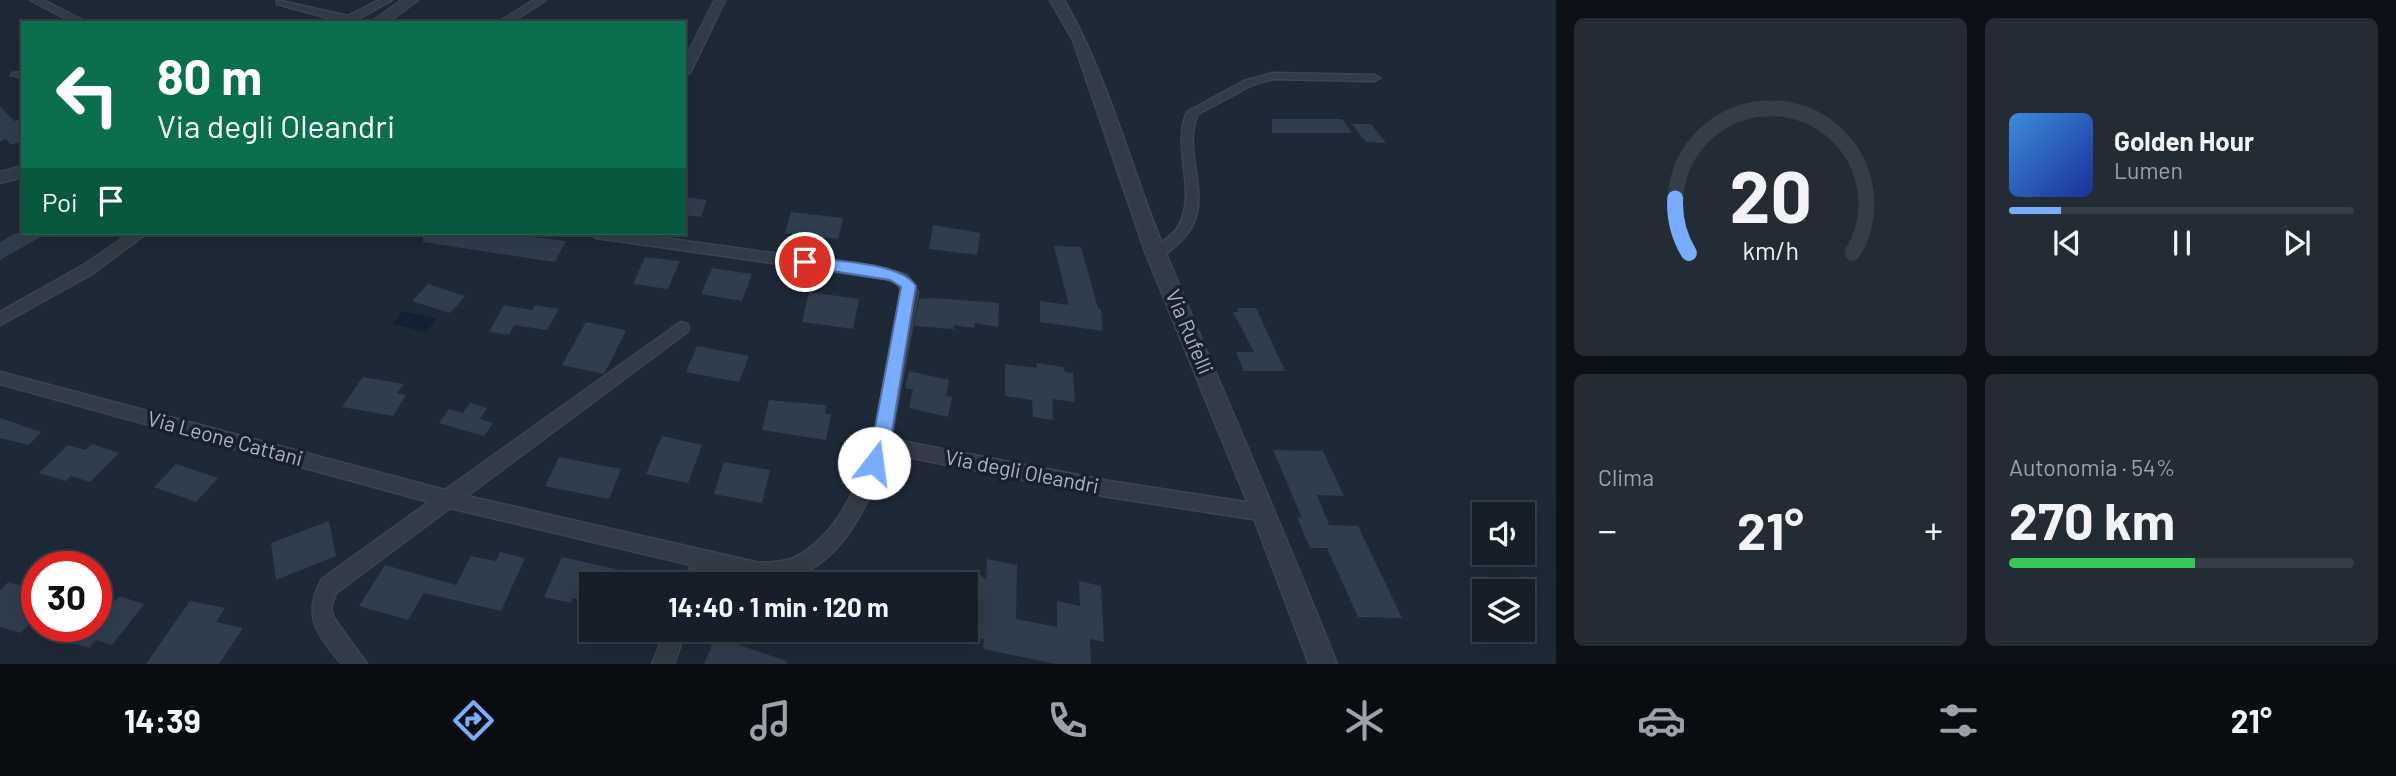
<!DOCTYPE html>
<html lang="it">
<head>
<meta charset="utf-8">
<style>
  body { margin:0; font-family:Barlow,sans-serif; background:#232c35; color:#f1f3f6; height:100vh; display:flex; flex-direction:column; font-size:26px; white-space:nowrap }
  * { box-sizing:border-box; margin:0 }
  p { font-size:23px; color:#9ea2a8 }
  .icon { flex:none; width:38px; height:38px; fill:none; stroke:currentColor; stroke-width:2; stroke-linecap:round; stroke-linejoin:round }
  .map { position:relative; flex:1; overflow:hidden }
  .side { display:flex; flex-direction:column; gap:18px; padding:18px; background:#0c1117; width:840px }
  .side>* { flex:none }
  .banner { position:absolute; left:21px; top:21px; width:665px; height:214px; border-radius:0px; box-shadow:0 7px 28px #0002,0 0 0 2px #353d46; background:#0b6e4f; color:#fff; overflow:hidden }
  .buttons { position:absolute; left:1472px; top:502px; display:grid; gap:14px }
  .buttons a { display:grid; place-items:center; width:63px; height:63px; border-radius:0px; background:#161f29; box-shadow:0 7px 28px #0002,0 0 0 2px #353d46; font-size:35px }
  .speed { position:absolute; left:21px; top:551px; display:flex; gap:14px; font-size:35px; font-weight:700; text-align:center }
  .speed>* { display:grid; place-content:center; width:91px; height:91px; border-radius:50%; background:#161f29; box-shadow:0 7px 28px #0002,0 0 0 2px #353d46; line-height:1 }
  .speed .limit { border:10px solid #d22; background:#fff; color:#111 }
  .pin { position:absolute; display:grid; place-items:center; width:60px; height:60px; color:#fff; margin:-30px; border:4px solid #fff; border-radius:50%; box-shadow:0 2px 7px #0007 }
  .me { position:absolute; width:77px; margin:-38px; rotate:15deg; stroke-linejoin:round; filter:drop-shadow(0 0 5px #0008) }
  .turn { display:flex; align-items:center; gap:24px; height:147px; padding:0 21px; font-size:32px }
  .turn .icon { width:91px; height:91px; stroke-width:2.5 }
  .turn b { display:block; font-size:49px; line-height:60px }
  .then { display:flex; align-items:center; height:66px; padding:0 21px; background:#0003; gap:14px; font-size:26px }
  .big { font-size:52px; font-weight:700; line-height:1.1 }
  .side .card { flex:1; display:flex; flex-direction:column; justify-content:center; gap:10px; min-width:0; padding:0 24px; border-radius:10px; background:#232c35 }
  .side .dial { align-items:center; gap:0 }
  .dial svg { height:182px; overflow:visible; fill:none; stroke:#353d46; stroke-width:7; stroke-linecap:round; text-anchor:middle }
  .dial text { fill:#f1f3f6; stroke:none }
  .song { display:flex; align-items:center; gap:21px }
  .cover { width:84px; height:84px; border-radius:10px; background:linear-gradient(135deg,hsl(210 70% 55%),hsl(230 70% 35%)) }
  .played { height:7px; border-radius:4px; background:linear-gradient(90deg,#79acfc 15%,#353d46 15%) }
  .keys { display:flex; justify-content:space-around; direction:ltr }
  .heat { display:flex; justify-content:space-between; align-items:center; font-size:38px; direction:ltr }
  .charge { height:10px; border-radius:5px; background:linear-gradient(90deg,#34c759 54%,#353d46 0) }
  .side .tiles { flex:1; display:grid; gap:18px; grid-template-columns:repeat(2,1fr) }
  .trip { position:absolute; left:579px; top:572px; width:399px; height:70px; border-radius:0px; background:#161f29; box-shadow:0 7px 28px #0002,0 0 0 2px #353d46; font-weight:700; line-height:70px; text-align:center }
  .tab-bar { display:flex; height:112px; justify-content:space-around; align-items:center; background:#090c10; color:#9ea2a8 }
  .tab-bar .icon { width:49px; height:49px }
  .tab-bar .current { color:#79acfc }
  .tab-bar b { font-size:32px; color:#f1f3f6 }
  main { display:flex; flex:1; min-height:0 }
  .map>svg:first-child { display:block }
  .water { fill:#122034 }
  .building { fill:#303d4e }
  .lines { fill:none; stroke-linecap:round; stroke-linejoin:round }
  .minor-casing { stroke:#3c4451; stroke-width:3 }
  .tertiary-casing { stroke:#3c4451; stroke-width:3 }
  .minor { fill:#323b47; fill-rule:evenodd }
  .tertiary { fill:#323b47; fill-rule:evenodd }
  .route { fill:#79acfc; stroke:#4f70a4; stroke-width:2 }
  .labels { text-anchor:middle; stroke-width:7; stroke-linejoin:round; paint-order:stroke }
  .street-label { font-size:21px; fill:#acb5c5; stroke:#18202c }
</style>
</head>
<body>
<main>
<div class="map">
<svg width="1556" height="664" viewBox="0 0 1556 664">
  <rect width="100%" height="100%" fill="#1e2937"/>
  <!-- water -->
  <polygon class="water" points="403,311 437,319 426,332 392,324"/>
  <!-- building -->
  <g class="building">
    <polygon points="0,106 14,121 23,118 23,141 11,145 6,139 0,142"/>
    <polygon points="1272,119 1342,119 1352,133 1272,133"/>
    <polygon points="1352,124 1371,124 1386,143 1366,142"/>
    <polygon points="684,197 707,200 701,217 684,215"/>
    <polygon points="791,212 843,218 838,239 785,233"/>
    <polygon points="933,225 980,233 977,255 929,249"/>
    <polygon points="16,233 48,233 0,260 0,242"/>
    <polygon points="423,233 503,233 566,241 555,262 423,242"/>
    <polygon points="1054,246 1081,247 1098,308 1101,309 1103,331 1040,322 1040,301 1069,305"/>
    <polygon points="645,257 680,261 668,289 633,284"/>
    <polygon points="712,268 752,274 742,301 701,294"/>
    <polygon points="428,284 465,296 450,313 412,301"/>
    <polygon points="809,292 859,299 853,329 802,322"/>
    <polygon points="934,298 999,303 998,327 975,323 974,328 954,325 954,329 914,326 919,299"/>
    <polygon points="504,305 532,310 535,305 559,309 547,330 514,325 509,335 489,332"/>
    <polygon points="1237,308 1256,308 1285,371 1244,371 1236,352 1254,352 1233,312 1239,312"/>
    <polygon points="586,322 626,330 604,374 562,365"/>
    <polygon points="697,346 749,356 739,382 686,372"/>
    <polygon points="1036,363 1064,367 1065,372 1073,373 1075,402 1052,399 1053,420 1033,417 1032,400 1005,396 1005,364 1037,368"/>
    <polygon points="909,371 949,380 946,396 952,397 948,417 909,408 913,390 905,388"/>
    <polygon points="363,377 404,384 397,393 406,395 393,416 342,407"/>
    <polygon points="769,400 826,405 825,414 831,414 826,440 762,430"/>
    <polygon points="470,403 487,408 480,419 493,423 484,436 439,423 449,409 463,413"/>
    <polygon points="0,418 41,432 29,445 0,438"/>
    <polygon points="662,436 702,445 688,483 646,474"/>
    <polygon points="92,444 119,453 90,482 71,476 66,481 39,473 68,445 85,450"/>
    <polygon points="1273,450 1323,451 1344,496 1317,495 1329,525 1358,526 1402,618 1358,617 1327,548 1310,548 1297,517 1302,518"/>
    <polygon points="559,457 621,469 609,499 545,486"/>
    <polygon points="724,462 770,470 762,503 714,494"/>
    <polygon points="176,464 218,478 196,502 154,487"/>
    <polygon points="329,521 336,556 276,580 271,543"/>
    <polygon points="500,552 525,558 501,611 424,593 408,620 359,606 385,565 456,585 471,556 496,561"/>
    <polygon points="562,557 656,578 655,584 592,584 592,603 573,598 571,603 544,597"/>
    <polygon points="987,559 1017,565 1016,619 1057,627 1057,601 1080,606 1079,581 1101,586 1104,642 1090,639 1091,664 1056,664 983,649 984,639 973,637 977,572 986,580"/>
    <polygon points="8,582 37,590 37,615 21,633 0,627 0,591"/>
    <polygon points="119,596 144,604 112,645 96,640 89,648 54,638 64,626 96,626 96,598 114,602"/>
    <polygon points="190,601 225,608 216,622 243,628 219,664 146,664"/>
    <polygon points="715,637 787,661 786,664 704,664"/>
  </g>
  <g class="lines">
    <defs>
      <g id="minor">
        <polygon points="30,0 43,0 88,23 74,23"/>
        <polygon points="277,0 348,16 379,0 392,0 353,22 338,23 339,21 277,4"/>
        <polygon points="534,0 546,0 510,23 497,23"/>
        <polygon points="715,0 725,0 690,73 684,76 684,61"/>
        <polygon points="23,72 23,78 11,75 13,73"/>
        <path d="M1273 73 1374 75 1380 78 1374 81 1273 79 1252 85 1198 114C1178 157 1224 208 1174 247 1167 253 1161 260 1151 257L1149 254 1151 251C1160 243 1174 236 1179 225 1198 191 1171 147 1187 112L1244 81Z"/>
        <polygon points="131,233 147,233 92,274 0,325 0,312 82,266"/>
        <path d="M589 233H628L887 269 907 275 918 292 891 439 1109 481 1265 505 1272 507 1274 513 1272 519 1265 521 1109 497 887 453C867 510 834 584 761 581 744 580 725 573 709 569L703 584H683L691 565 450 508 336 593 331 607 333 617 367 664H342C318 635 301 616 322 579L429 502 0 384V372L445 490 681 322 687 324 689 328 687 332 467 496 760 563C774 562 789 562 801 554 875 509 887 370 902 292L897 283 886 279 596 238Z"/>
        <polygon points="666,630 686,630 674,664 652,664"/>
      </g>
      <g id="tertiary">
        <polygon points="402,0 418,0 387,23 370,23"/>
        <path d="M1050 0H1064C1110 80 1131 171 1167 256 1223 393 1283 527 1337 664H1309L1252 513 1146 254 1073 40Z"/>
        <polygon points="23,166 23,177 0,183 0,172"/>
      </g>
    </defs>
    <!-- minor casing -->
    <use href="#minor" class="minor-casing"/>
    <!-- tertiary casing -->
    <use href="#tertiary" class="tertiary-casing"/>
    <!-- minor -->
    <use href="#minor" class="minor"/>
    <!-- tertiary -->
    <use href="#tertiary" class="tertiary"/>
  </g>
  <!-- route -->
  <path class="route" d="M805 257C833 261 901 262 916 286L890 444 881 469 874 471 865 463 872 444 901 287 890 280 800 266 797 262Z"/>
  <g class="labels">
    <!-- street labels -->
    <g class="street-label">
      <text transform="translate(1189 332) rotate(67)" y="7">Via Rufelli</text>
      <text transform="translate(225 439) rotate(15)" y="7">Via Leone Cattani</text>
      <text transform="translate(1022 472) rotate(11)" y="7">Via degli Oleandri</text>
    </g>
  </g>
</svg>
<div class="buttons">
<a><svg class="icon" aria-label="sound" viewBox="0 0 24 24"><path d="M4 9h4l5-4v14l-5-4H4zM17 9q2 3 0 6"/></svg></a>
<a><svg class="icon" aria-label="layers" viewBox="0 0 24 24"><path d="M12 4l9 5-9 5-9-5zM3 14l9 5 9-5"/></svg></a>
</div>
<div class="speed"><div class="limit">30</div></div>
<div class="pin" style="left:805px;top:262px;background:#d93025"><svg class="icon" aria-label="arrive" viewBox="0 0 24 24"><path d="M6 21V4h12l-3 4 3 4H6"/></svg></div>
<svg class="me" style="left:874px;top:463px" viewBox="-20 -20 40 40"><circle r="19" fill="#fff"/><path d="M0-13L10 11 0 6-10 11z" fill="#79acfc"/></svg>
<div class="trip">14:40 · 1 min · 120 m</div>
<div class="banner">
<div class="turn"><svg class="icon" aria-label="left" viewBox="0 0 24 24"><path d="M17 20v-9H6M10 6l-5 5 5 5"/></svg><div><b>80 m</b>Via degli Oleandri</div></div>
<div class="then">Poi<svg class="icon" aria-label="arrive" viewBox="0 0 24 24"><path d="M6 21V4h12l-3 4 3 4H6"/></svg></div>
</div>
</div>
<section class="side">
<div class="tiles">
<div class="card dial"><svg viewBox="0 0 100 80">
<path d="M14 69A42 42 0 1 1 86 69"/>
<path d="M14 69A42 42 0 0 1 8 45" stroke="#79acfc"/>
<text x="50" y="56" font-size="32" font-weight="700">20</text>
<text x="50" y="72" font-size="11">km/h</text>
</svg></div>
<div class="card">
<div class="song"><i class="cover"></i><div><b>Golden Hour</b><p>Lumen</p></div></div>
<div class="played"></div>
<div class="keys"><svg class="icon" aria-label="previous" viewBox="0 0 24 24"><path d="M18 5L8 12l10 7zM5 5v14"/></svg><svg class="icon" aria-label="pause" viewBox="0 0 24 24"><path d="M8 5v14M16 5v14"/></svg><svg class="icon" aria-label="next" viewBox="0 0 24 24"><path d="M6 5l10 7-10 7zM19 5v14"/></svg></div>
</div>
<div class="card"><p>Clima</p>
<div class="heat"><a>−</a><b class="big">21°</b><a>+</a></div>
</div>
<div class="card"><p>Autonomia · 54%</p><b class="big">270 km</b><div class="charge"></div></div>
</div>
</section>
</main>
<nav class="tab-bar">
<b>14:39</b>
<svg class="icon current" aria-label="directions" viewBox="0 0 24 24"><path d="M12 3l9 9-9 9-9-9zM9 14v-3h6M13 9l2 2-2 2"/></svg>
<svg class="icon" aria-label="music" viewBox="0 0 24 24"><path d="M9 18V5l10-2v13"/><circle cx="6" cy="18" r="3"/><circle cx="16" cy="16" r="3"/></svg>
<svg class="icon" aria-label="phone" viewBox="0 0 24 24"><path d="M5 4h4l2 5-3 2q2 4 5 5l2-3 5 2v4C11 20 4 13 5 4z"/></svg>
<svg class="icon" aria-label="climate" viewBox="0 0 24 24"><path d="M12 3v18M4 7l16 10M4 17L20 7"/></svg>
<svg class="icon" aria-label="car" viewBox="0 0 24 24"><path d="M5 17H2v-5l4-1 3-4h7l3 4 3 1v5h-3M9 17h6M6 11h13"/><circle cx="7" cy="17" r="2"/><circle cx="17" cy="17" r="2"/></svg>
<svg class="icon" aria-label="filters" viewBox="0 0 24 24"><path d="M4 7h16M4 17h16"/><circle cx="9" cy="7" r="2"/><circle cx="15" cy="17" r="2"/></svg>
<b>21°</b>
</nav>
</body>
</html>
